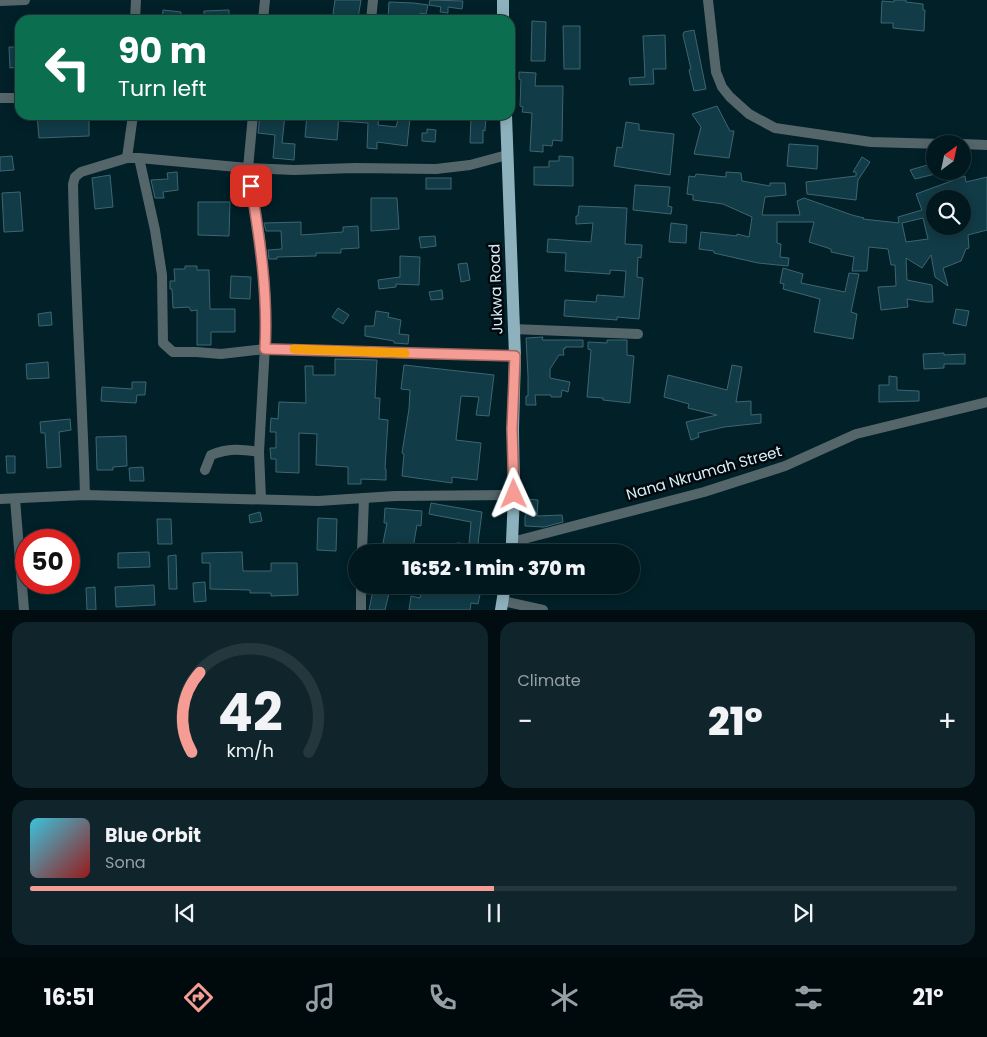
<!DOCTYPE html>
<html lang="en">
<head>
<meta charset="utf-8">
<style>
  body { margin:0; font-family:Poppins,sans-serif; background:#0f252b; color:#f1f3f6; height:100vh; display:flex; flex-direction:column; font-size:19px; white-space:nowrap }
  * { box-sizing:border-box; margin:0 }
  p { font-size:16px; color:#96a0a4 }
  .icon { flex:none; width:28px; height:28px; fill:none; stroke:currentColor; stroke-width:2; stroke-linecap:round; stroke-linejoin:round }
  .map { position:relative; height:610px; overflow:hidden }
  .side { display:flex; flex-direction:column; gap:12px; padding:12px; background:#010d10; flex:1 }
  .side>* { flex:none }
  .banner { position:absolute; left:15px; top:15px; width:500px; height:105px; border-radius:15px; box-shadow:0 2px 12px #0003,0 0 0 1px #23373c; background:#0b6e4f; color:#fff; overflow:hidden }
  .needle { width:32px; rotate:33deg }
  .controls { position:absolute; left:926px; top:135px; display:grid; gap:10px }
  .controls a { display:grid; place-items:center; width:45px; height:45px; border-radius:50%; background:#01181e; box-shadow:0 2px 12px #0003,0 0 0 1px #23373c; font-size:25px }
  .speed { position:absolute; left:15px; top:529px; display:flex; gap:10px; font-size:25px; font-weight:700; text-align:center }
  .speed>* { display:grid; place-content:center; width:65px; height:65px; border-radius:50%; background:#01181e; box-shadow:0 2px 12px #0003,0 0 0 1px #23373c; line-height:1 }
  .speed .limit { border:8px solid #d22; background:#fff; color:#111 }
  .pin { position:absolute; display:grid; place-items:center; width:42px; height:42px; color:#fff; margin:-21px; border-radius:10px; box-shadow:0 2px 8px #0006 }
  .me { position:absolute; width:55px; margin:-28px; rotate:359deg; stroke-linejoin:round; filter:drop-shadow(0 0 4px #0008) }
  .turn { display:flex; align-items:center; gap:18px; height:105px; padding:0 20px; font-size:22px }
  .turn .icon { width:65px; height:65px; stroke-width:2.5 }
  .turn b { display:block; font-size:35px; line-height:42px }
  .big { font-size:38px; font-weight:800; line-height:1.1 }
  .side .card { flex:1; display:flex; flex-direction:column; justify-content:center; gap:8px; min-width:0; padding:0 18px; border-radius:15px; background:#0f252b }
  .side .dial { align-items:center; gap:0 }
  .dial svg { height:130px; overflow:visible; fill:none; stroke:#23373c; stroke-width:7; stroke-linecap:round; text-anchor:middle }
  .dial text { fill:#f1f3f6; stroke:none }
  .song { display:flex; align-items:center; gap:15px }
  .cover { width:60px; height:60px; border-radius:8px; background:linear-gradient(135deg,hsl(190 70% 55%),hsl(0 70% 35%)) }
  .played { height:5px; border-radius:2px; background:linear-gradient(90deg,#f59c94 50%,#23373c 50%) }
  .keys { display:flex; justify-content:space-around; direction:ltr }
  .heat { display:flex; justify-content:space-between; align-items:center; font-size:28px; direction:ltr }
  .side .tiles { flex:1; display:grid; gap:12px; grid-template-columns:1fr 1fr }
  .card:last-child { grid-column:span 2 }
  .trip { position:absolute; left:348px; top:544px; width:292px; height:50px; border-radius:25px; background:#01181e; box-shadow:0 2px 12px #0003,0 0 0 1px #23373c; font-weight:800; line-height:50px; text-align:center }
  .tab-bar { display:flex; height:80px; justify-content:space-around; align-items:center; background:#000a0c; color:#96a0a4 }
  .tab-bar .icon { width:35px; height:35px }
  .tab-bar .active { color:#f59c94 }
  .tab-bar b { font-size:22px; color:#f1f3f6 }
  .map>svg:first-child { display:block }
  .building { fill:#113b46; stroke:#3d6672; fill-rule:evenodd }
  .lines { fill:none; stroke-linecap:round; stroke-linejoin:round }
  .minor { stroke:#55666b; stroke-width:10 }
  .major { stroke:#8eb2bd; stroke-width:12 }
  .route-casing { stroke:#9f6560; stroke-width:12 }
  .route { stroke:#f59c94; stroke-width:9 }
  .slow { stroke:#f59e0b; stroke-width:9 }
  .labels { text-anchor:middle; stroke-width:5; stroke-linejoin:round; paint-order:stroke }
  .street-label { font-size:15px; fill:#d7edf4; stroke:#00080d }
</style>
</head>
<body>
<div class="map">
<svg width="987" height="610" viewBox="0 0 987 610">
  <rect width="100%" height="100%" fill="#012028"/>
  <!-- building -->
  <g class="building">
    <polygon points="335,0 361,0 358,18 333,14"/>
    <polygon points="430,0 463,1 462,9 448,7 448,13 440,12 441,7 429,5"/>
    <polygon points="894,0 906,0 906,2 923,4 923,10 925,10 924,31 893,28 893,23 881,23 882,1 894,2"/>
    <polygon points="389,2 414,3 428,5 426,14 420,13 419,20 405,20 388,18"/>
    <polygon points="163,10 181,12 180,20 162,20"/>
    <polygon points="229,10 229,20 204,20 204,11"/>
    <polygon points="532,21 546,22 545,61 531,61"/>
    <polygon points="563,26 580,26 580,69 564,69"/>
    <polygon points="694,30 706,89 694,91 689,70 691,69 683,35 684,32"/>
    <polygon points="665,35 666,69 653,69 654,84 630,85 629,78 645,77 643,36"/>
    <polygon points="9,47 20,47 20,67 10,68"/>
    <polygon points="519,72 536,73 535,86 563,86 562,141 553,140 552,146 543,145 543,152 530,151 532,113 522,112 523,107 520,106 521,80 519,79"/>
    <polygon points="717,106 730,131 734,131 729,158 694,154 701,127 692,114"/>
    <polygon points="37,115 89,115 89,136 39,138"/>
    <polygon points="260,115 285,115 282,143 295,144 294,160 273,158 275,135 258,133"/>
    <polygon points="307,115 339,115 337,140 305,137"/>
    <polygon points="340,115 379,115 378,125 396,127 399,116 410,118 407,146 377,142 377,149 367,148 368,123 340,121"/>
    <polygon points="474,116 486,117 485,131 483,130 483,143 470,143 471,117"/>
    <polygon points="626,122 639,124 639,130 674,134 670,175 614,166 617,147 622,148"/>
    <polygon points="427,129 436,130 435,142 422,141 422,133 427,133"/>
    <polygon points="789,144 818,146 817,169 787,166"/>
    <polygon points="12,156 14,170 0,171 0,157"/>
    <polygon points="559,156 573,157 573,186 534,185 534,167 549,167 549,161 559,161"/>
    <polygon points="862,157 870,162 858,180 856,200 807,194 806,182 856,176 856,172 853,172"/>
    <polygon points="931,164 935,174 915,179 910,170"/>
    <polygon points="177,172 178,190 163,192 164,198 155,198 151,180 168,179 167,173"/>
    <path d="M726 172 741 173 742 181 770 186V183H785L786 195 765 197 762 215H800L797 201 804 198 852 215 864 218 863 219 899 223 898 217 922 210 916 194 965 176 966 182 987 177V230L968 235 969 248 966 249 961 261 943 268 948 286 935 277 931 255 922 268 906 258 907 280 932 285 933 302H925L907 299 908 307 881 310 878 287 896 286 895 265H891L888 249 869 247 867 271H852L854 257 831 252V249L809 242 814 222H777V243L781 244 780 257 789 258 788 266 758 263 714 253V251L699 249 701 232 737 236V234L749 237 752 217 723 204 693 200V195L687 194 689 176 695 177 696 174 726 177ZM935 199H962V226H935ZM923 218 928 239 906 242 902 223Z"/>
    <polygon points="110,175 113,207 95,209 92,178"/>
    <rect x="426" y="178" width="25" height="11"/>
    <polygon points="635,185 670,187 668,206 672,207 671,214 633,210"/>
    <polygon points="20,192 23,231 4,232 2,193"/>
    <polygon points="371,198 397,198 399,229 371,231"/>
    <polygon points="198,202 230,202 229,236 198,235"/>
    <polygon points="579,206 627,208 625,244 642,245 641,258 638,257 637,277 643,278 639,319 617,317 617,320 564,316 565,300 596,302 597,295 624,297 626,271 610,270 610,274 565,271 566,253 547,252 548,239 591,242 593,223 576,224 576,216 578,216"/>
    <polygon points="301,222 301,235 343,232 343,227 358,226 359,248 341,249 341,253 316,253 316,256 277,257 277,259 269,259 268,250 282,249 281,231 266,231 264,223"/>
    <polygon points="671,223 687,225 686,243 669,242"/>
    <polygon points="435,236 436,246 421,248 419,237"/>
    <polygon points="400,256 420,257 419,285 396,284 396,287 379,289 378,280 400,277"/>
    <polygon points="467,263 470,280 461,282 458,264"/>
    <polygon points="185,266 197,266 197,270 209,270 210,309 235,309 235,332 211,332 211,345 197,345 197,310 191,311 189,307 173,308 172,289 170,289 170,281 175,281 174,269 185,269"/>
    <polygon points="783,268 803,274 801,283 845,292 849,273 859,274 851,312 857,314 853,339 814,332 820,299 783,289 784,284 780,283"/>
    <polygon points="231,276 251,277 250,299 230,298"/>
    <polygon points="442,290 443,299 431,300 429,292"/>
    <polygon points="338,308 349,315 343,324 332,317"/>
    <polygon points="956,309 969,311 966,326 953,323"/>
    <polygon points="376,311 389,313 388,317 401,320 399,334 409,335 408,344 394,343 394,341 365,336 365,326 374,326"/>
    <polygon points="51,312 52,325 39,326 38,314"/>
    <polygon points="543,337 542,340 583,340 583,347 565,347 565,349 563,349 564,355 559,355 550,369 550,378 570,382 568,392 562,390 561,397 551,397 551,395 535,395 536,405 526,405 526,396 528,396 528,376 526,338"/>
    <polygon points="607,340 627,340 627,355 634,356 630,403 603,400 603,398 587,397 591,350 588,349 588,342 607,343"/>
    <polygon points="944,353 944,355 965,354 965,364 944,364 944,368 924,369 923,354"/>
    <polygon points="335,359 377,360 375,398 380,398 379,419 388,420 385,469 386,469 386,480 361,479 361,484 348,484 348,467 316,465 317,434 299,433 299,473 276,472 276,459 271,459 270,448 276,448 276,432 270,432 271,418 278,419 279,402 306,403 305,366 313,366 313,375 335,375"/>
    <polygon points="48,362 49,378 27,379 26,364"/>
    <polygon points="404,365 494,375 489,416 476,415 479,397 461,396 456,440 481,443 477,480 452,477 452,483 402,476 404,454 402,453 409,409 410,390 401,389"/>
    <polygon points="732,365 742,367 736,402 751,401 751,415 761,414 761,423 724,427 698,433 699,437 691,440 686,422 717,415 688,408 689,404 664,397 668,375 727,390"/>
    <polygon points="889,376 897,377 897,390 919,391 919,401 879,402 879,385 889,385"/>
    <polygon points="132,382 146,382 145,395 137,395 136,403 101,401 102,387 132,389"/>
    <polygon points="70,419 71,430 59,432 61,467 47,468 45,433 41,433 40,422"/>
    <polygon points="126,436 127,466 113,467 113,470 97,470 96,437"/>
    <polygon points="6,456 15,456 15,473 7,473"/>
    <polygon points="143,467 144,481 130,481 129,468"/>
    <polygon points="528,499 538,500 537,516 562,515 563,522 544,527 525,526 525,516 526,515"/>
    <polygon points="431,503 482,512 478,543 482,544 481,552 456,552 457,543 469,544 471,522 429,514"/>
    <polygon points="385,508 422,511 421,526 417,525 413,548 383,543 387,523 384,523"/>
    <polygon points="260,512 262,521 250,523 249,515"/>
    <polygon points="318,518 337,519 336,551 317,550"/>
    <polygon points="157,519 171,519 172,544 158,544"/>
    <polygon points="149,552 150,567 118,568 118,553"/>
    <polygon points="242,552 243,571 271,571 271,563 297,563 298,595 271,596 271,593 250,593 250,590 210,589 210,563 202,563 202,553"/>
    <polygon points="176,555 177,589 169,589 168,556"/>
    <polygon points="205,582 206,601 194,602 193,583"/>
    <polygon points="154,585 155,605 116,607 115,587"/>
    <polygon points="374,585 391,585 385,610 369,610"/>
    <polygon points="422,585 482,585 478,604 471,603 470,610 409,610 411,596 420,598"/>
    <polygon points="95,587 96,610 87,610 86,588"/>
  </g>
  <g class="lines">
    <!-- minor -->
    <g class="minor">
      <polyline points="708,0 716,72 722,87 730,97 749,114 775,128 871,142 942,144"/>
      <polyline points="0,1 25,0"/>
      <polyline points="135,20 136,0"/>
      <polyline points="263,20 265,0"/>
      <polyline points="371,20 373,0"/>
      <polyline points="0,98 20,98"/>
      <polyline points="253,115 248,168 294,170 355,168 436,169 470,165 507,155"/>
      <polyline points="962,144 987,145"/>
      <polyline points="127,158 133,115"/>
      <polyline points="139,158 155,230 162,275 163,343 173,352 196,352 221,354 265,349 515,356"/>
      <polyline points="513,329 638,334"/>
      <path d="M205 470 211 455C228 448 241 449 259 452"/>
      <path d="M85 495C82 391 75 288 73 184L75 177 81 172 127 158H139L248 168 260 238 265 287 266 328 259 452 261 499"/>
      <polyline points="0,499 85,495 318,501 395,496 514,495"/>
      <polyline points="15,499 24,610"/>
      <polyline points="512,542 704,492 785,466 856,434 987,402"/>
      <polyline points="362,552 364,498"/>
      <polyline points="503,601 543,610"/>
      <polyline points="361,610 361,585"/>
    </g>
    <!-- major -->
    <g class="major">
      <polyline points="503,0 503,20"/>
      <polyline points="506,115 515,356 513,429 514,495 512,542 511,552"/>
      <polyline points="501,610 505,585"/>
    </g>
  </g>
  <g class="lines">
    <defs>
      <path id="route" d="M251 186C260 240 268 293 265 349L515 356 512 429 514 494"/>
    </defs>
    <!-- route casing -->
    <use href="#route" class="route-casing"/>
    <!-- route -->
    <use href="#route" class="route"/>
    <!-- slow -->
    <polyline class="slow" points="294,349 405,353"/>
  </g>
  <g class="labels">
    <!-- street labels -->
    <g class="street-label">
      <text transform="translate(496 289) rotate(-92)" y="5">Jukwa Road</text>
      <text transform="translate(704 473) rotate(-16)" y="5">Nana Nkrumah Street</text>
    </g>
  </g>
</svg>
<div class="controls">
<a><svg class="needle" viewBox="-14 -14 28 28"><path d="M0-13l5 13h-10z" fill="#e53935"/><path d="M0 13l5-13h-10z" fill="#96a0a4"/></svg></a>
<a><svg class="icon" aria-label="search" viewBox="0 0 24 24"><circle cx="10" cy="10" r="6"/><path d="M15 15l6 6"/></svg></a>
</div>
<div class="speed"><div class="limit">50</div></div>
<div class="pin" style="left:251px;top:186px;background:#d93025"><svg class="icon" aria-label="arrive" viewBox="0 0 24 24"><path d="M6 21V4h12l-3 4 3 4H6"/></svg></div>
<svg class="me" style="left:514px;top:494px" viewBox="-20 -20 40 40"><path d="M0-17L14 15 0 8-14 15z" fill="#f59c94" stroke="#fff" stroke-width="4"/></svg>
<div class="trip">16:52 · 1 min · 370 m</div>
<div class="banner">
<div class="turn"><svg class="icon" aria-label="left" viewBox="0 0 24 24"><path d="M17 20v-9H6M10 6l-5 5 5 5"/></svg><div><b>90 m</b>Turn left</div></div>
</div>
</div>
<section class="side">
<div class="tiles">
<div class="card dial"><svg viewBox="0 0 100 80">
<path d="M14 69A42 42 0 1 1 86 69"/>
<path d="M14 69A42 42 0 0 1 19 20" stroke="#f59c94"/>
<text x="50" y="56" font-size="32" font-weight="700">42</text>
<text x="50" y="72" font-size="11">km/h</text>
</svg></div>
<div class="card"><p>Climate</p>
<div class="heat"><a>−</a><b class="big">21°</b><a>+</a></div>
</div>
<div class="card">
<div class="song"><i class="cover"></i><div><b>Blue Orbit</b><p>Sona</p></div></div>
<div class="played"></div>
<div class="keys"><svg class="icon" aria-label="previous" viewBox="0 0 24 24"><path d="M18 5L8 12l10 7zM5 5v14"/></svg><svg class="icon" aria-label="pause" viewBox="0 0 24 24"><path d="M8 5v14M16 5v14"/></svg><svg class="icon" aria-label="next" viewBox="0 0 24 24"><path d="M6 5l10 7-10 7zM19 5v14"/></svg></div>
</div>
</div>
</section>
<nav class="tab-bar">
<b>16:51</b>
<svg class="icon active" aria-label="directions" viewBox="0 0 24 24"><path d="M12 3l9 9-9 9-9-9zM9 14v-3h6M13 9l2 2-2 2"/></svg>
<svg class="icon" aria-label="music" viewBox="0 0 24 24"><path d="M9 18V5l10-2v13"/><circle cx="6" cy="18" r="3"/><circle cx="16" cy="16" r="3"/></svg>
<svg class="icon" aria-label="phone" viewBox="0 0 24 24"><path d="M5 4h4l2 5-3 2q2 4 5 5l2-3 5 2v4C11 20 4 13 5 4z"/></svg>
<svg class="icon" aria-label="climate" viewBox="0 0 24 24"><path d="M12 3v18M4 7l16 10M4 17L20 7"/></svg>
<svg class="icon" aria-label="car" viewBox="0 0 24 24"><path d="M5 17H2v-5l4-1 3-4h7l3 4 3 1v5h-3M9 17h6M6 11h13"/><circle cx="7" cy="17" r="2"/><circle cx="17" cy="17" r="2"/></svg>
<svg class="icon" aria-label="filters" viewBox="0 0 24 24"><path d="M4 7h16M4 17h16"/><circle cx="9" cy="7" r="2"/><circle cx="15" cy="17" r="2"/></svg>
<b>21°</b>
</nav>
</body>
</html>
